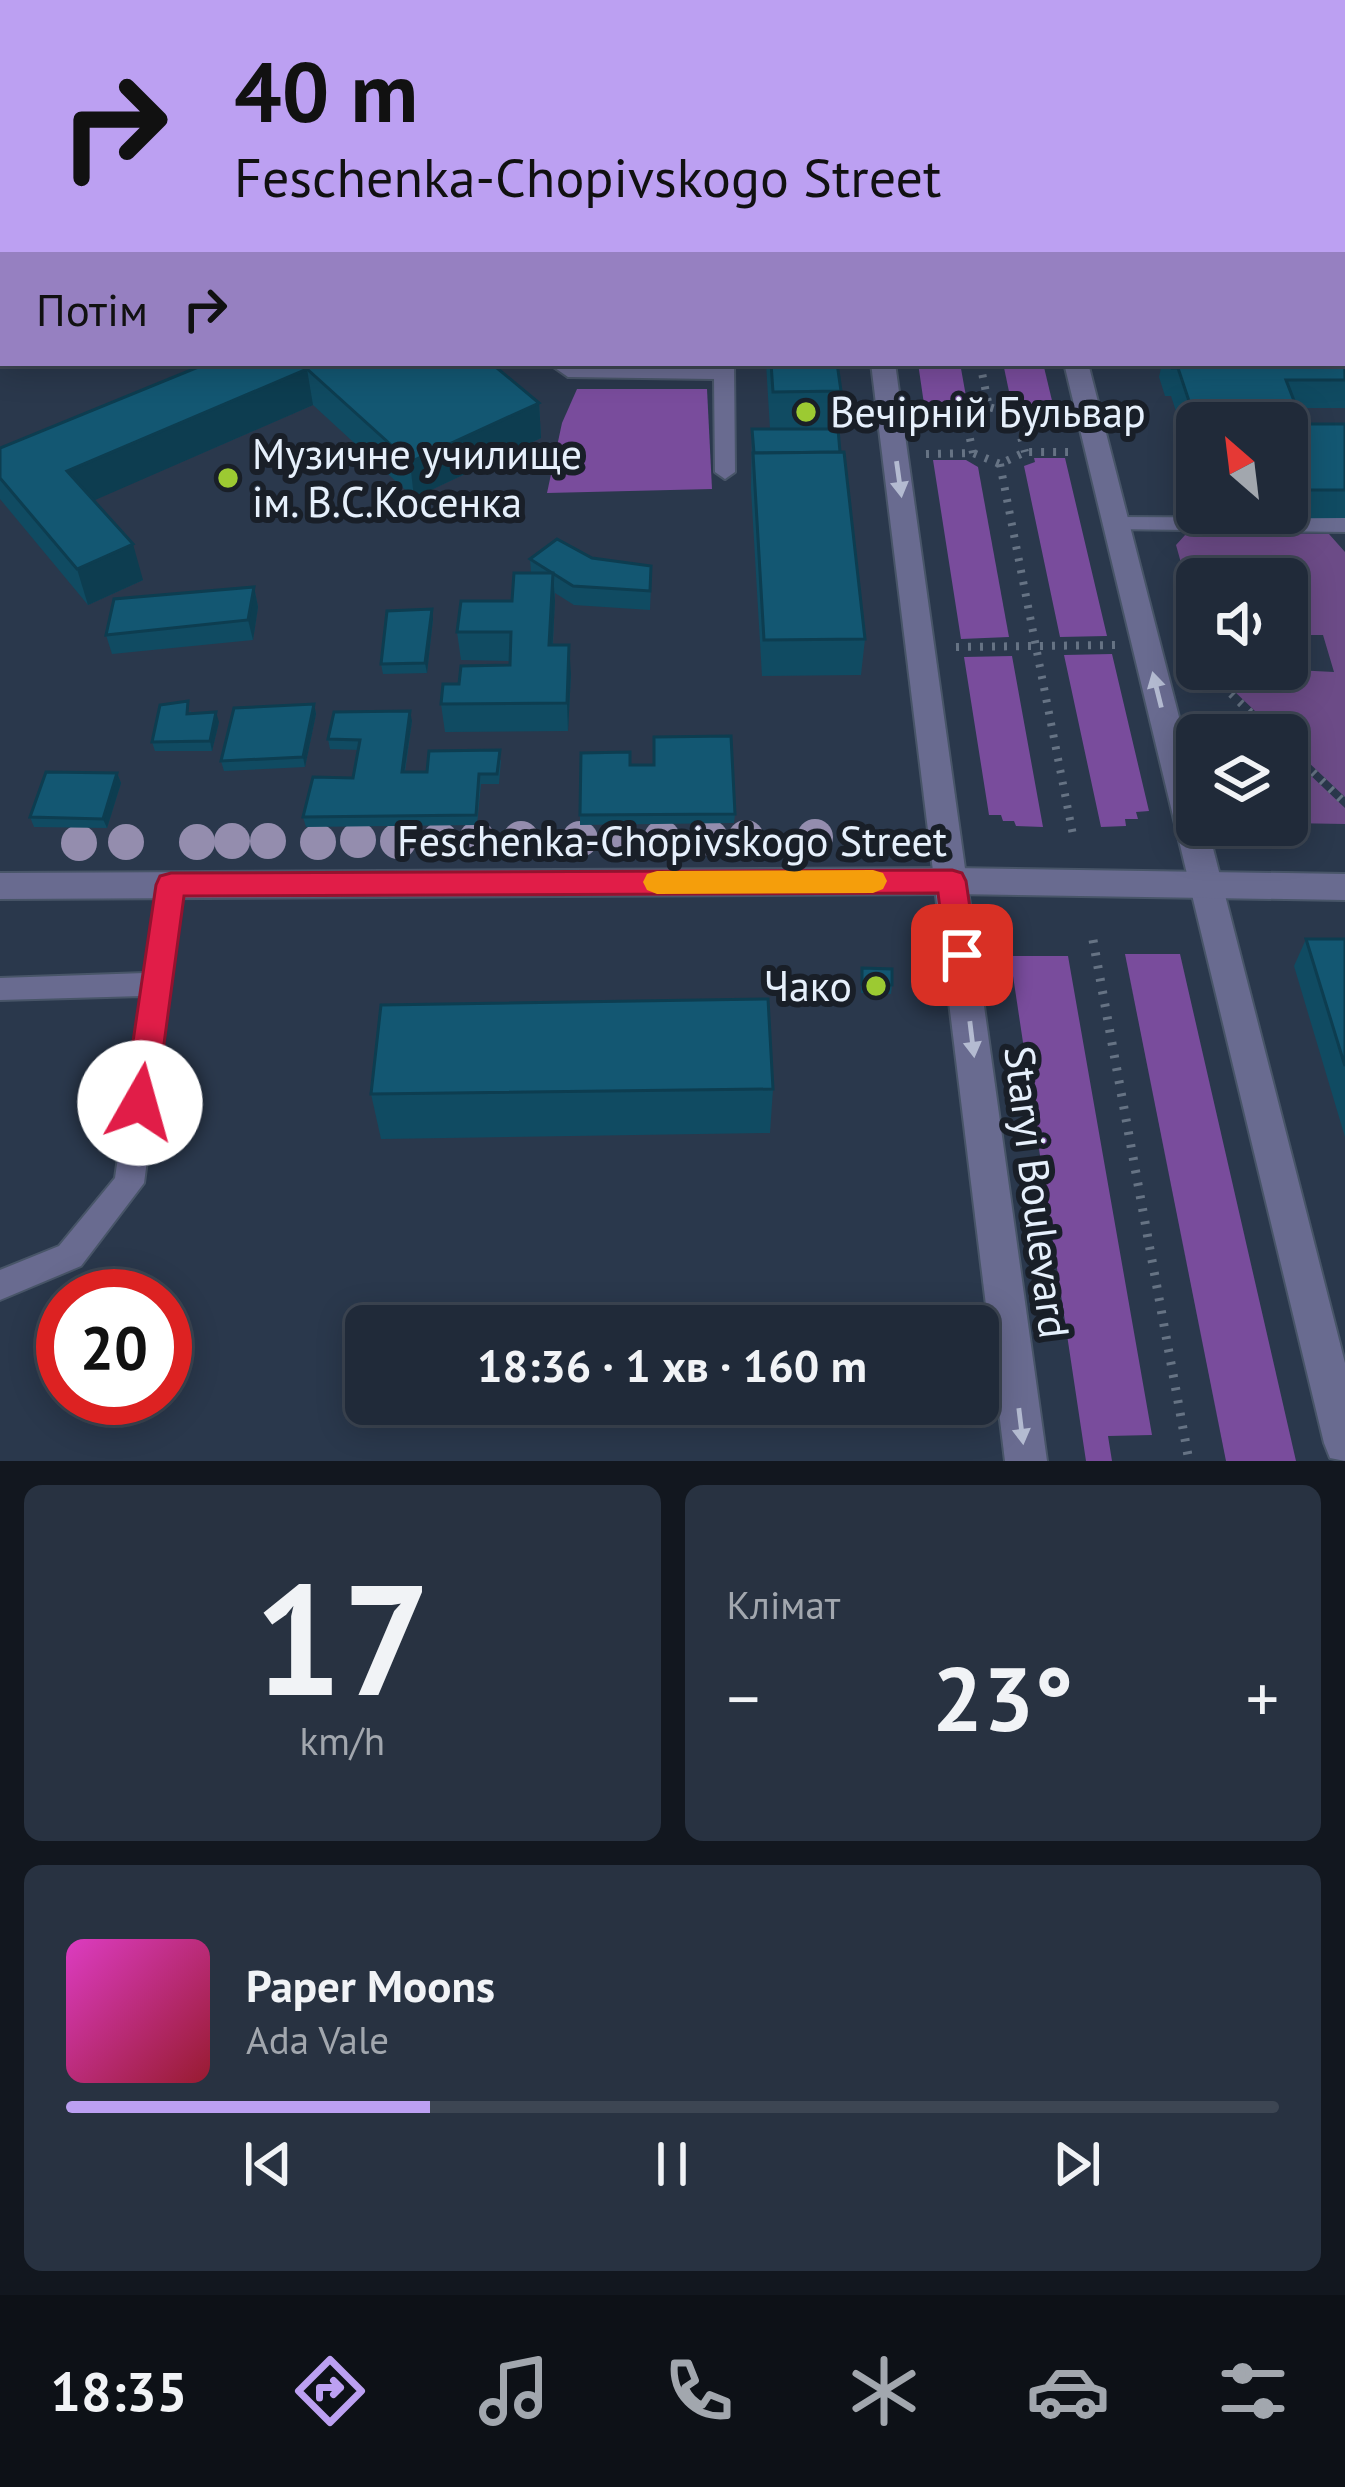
<!DOCTYPE html>
<html lang="uk">
<head>
<meta charset="utf-8">
<style>
  body { margin:0; font-family:"PT Sans",sans-serif; background:#283241; color:#f1f3f6; height:100vh; display:flex; flex-direction:column; font-size:45px; white-space:nowrap }
  * { box-sizing:border-box; margin:0 }
  p { font-size:39px; color:#a2a7ae }
  .icon { flex:none; width:66px; height:66px; fill:none; stroke:currentColor; stroke-width:2; stroke-linecap:round; stroke-linejoin:round }
  .map { position:relative; height:1461px; overflow:hidden }
  .side { display:flex; flex-direction:column; gap:24px; padding:24px; background:#12171f; flex:1 }
  .side>* { flex:none }
  .banner { position:absolute; left:0px; top:0px; width:1347px; height:366px; box-shadow:0 6px 30px #0003,0 0 0 3px #3d4653; background:#bca0f2; color:#111; overflow:hidden }
  .needle { width:78px; rotate:332deg }
  .buttons { position:absolute; left:1176px; top:402px; display:grid; gap:24px }
  .buttons a { display:grid; place-items:center; width:132px; height:132px; border-radius:18px; background:#202a39; box-shadow:0 6px 30px #0003,0 0 0 3px #3d4653; font-size:60px }
  .speed { position:absolute; left:36px; top:1269px; display:flex; gap:24px; font-size:60px; font-weight:700; text-align:center }
  .speed>* { display:grid; place-content:center; width:156px; height:156px; border-radius:50%; background:#202a39; box-shadow:0 6px 30px #0003,0 0 0 3px #3d4653; line-height:1 }
  .speed .limit { border:18px solid #d22; background:#fff; color:#111 }
  .pin { position:absolute; display:grid; place-items:center; width:102px; height:102px; color:#fff; margin:-51px; border-radius:24px; box-shadow:0 6px 18px #0006 }
  .me { position:absolute; width:132px; margin:-66px; rotate:7deg; stroke-linejoin:round; filter:drop-shadow(0 0 9px #0008) }
  .turn { display:flex; align-items:center; gap:42px; height:252px; padding:0 36px; font-size:54px }
  .turn .icon { width:156px; height:156px; stroke-width:2.5 }
  .turn b { display:block; font-size:84px; line-height:102px }
  .then { display:flex; align-items:center; height:114px; padding:0 36px; background:#0003; gap:24px; font-size:45px }
  .big { font-size:90px; font-weight:700; line-height:1.1 }
  .side .card { flex:1; display:flex; flex-direction:column; justify-content:center; gap:18px; min-width:0; padding:0 42px; border-radius:18px; background:#283241 }
  .side .dial { align-items:center; gap:0 }
  .dial b { font-size:156px; line-height:1 }
  .song { display:flex; align-items:center; gap:36px }
  .cover { width:144px; height:144px; border-radius:18px; background:linear-gradient(135deg,hsl(310 70% 55%),hsl(350 70% 35%)) }
  .played { height:12px; border-radius:6px; background:linear-gradient(90deg,#bca0f2 30%,#3d4653 30%) }
  .keys { display:flex; justify-content:space-around; direction:ltr }
  .heat { display:flex; justify-content:space-between; align-items:center; font-size:66px; direction:ltr }
  .side .tiles { flex:1; display:grid; gap:24px; grid-template-columns:1fr 1fr }
  .card:last-child { grid-column:span 2 }
  .trip { position:absolute; left:345px; top:1305px; width:654px; height:120px; border-radius:18px; background:#202a39; box-shadow:0 6px 30px #0003,0 0 0 3px #3d4653; font-weight:700; line-height:120px; text-align:center }
  .menu { display:flex; height:192px; justify-content:space-around; align-items:center; background:#0d1117; color:#a2a7ae }
  .menu .icon { width:84px; height:84px }
  .menu .active { color:#bca0f2 }
  .menu b { font-size:54px; color:#f1f3f6 }
  .map>svg:first-child { display:block }
  .green { fill:#6c4b87 }
  .forest { fill:#794c9c }
  .lines { fill:none; stroke-linecap:round; stroke-linejoin:round }
  .service-casing { stroke:#485568; stroke-width:4 }
  .minor-casing { stroke:#485568; stroke-width:4 }
  .tertiary-casing { stroke:#485568; stroke-width:4 }
  .path-far1 { stroke:#667384; stroke-width:8; stroke-dasharray:3 9; stroke-linecap:butt }
  .path { stroke:#667384; stroke-width:9; stroke-dasharray:3 10; stroke-linecap:butt }
  .service { fill:#696b90; fill-rule:evenodd }
  .minor { fill:#696b90; fill-rule:evenodd }
  .tertiary { fill:#696b90; fill-rule:evenodd }
  .tree { fill:#948dae }
  .wall { fill:#104b62 }
  .shaded-wall { fill:#0d3d50 }
  .building { fill:#135772; stroke:#0d3d50; stroke-width:3 }
  .oneway { fill:#b4bbd1 }
  .route { fill:#e11d48; stroke:#92132f; stroke-width:3 }
  .slow { fill:#f59e0b }
  .poi-dot { fill:#9cca32; stroke:#191f28; stroke-width:4.5 }
  .labels { text-anchor:middle; stroke-width:12; stroke-linejoin:round; paint-order:stroke }
  .poi-label { font-size:42px; fill:#e6f0fc; stroke:#191f28; text-anchor:start }
  .street-label { font-size:42px; fill:#e6f0fc; stroke:#191f28 }
</style>
</head>
<body>
<div class="map">
<svg width="1345" height="1461" viewBox="0 0 1345 1461">
  <rect width="100%" height="100%" fill="#2a384c"/>
  <!-- green -->
  <g class="green">
    <polygon points="1197,532 1329,534 1345,552 1345,797 1287,742 1287,735 1280,735 1211,669 1287,669 1287,664 1295,670 1334,672 1323,635 1287,635 1287,579 1197,579 1197,620 1176,545 1186,534"/>
    <polygon points="1287,753 1345,808 1345,824 1287,823"/>
  </g>
  <!-- forest -->
  <g class="forest">
    <polygon points="918,363 960,363 967,402 958,406 958,410 925,411"/>
    <polygon points="1003,363 1043,363 1054,409 1022,409 1011,401"/>
    <polygon points="577,389 707,389 712,489 547,493 562,423"/>
    <polygon points="1034,458 1065,458 1107,636 1060,637 1024,466 1035,462"/>
    <polygon points="933,460 966,460 978,467 1009,637 961,639"/>
    <polygon points="1112,654 1149,811 1136,812 1138,819 1125,819 1126,826 1101,827 1064,655"/>
    <polygon points="1012,656 1043,827 1016,826 1014,821 1003,821 1001,815 989,815 964,657"/>
    <polygon points="1125,954 1180,954 1296,1461 1226,1461"/>
    <polygon points="1010,956 1068,956 1152,1435 1108,1436 1112,1461 1086,1461"/>
  </g>
  <g class="lines">
    <defs>
      <g id="service">
        <rect x="714" y="0" width="14" height="3"/>
        <rect x="1344" y="220" width="1" height="12"/>
        <polygon points="548,363 714,367 714,363 734,363 735,472 725,479 715,472 714,379 568,377"/>
        <polygon points="1116,517 1345,518 1345,532 1108,529 1105,524"/>
        <polygon points="171,875 180,878 184,885 144,1183 81,1266 0,1300 0,1270 59,1246 115,1178 142,996 0,1000 0,978 145,973 158,885 162,878"/>
      </g>
      <g id="minor">
        <polygon points="327,0 347,0 349,3 329,3"/>
        <rect x="828" y="0" width="18" height="3"/>
        <polygon points="976,0 994,0 995,3 977,3"/>
        <rect x="1344" y="125" width="1" height="12"/>
        <polygon points="3,328 3,342 0,343 0,329"/>
        <polygon points="871,363 895,363 1047,1461 1005,1461"/>
        <polygon points="1064,363 1088,363 1197,787 1197,825 1207,825 1345,1363 1345,1461 1330,1458 1324,1443"/>
      </g>
      <polygon id="tertiary" points="952,868 1345,874 1345,900 952,894 0,899 0,873"/>
    </defs>
    <!-- service casing -->
    <use href="#service" class="service-casing"/>
    <!-- minor casing -->
    <use href="#minor" class="minor-casing"/>
    <!-- tertiary casing -->
    <use href="#tertiary" class="tertiary-casing"/>
    <!-- path-far1 -->
    <g class="path-far1">
      <polyline points="980,363 989,407"/>
      <polyline points="965,415 973,453"/>
      <polyline points="1015,415 1025,452"/>
      <polyline points="920,416 965,415 989,407 1015,415 1059,414"/>
      <polyline points="926,454 973,453 1000,464 1025,452 1068,452"/>
      <polyline points="1000,464 1073,835"/>
      <polyline points="956,647 1115,645"/>
      <polyline points="1287,648 1309,648"/>
      <polyline points="1205,669 1274,735"/>
      <polyline points="1287,747 1345,803"/>
    </g>
    <!-- path -->
    <polyline class="path" points="1093,940 1189,1461"/>
    <!-- service -->
    <use href="#service" class="service"/>
    <!-- minor -->
    <use href="#minor" class="minor"/>
    <!-- tertiary -->
    <use href="#tertiary" class="tertiary"/>
  </g>
  <!-- trees -->
  <g class="tree">
    <circle cx="815" cy="837" r="18"/>
    <circle cx="617" cy="838" r="18"/>
    <circle cx="662" cy="838" r="18"/>
    <circle cx="710" cy="838" r="18"/>
    <circle cx="746" cy="838" r="18"/>
    <circle cx="477" cy="839" r="18"/>
    <circle cx="521" cy="839" r="18"/>
    <circle cx="580" cy="839" r="18"/>
    <circle cx="358" cy="840" r="18"/>
    <circle cx="440" cy="840" r="18"/>
    <circle cx="232" cy="841" r="18"/>
    <circle cx="268" cy="841" r="18"/>
    <circle cx="398" cy="841" r="18"/>
    <circle cx="126" cy="842" r="18"/>
    <circle cx="197" cy="842" r="18"/>
    <circle cx="318" cy="842" r="18"/>
    <circle cx="79" cy="843" r="18"/>
  </g>
  <!-- wall -->
  <g class="wall">
    <polygon points="392,0 501,0 501,3 397,3"/>
    <polygon points="1188,0 1251,0 1253,3 1189,3"/>
    <polygon points="1296,0 1345,0 1345,21 1344,3 1296,3"/>
    <polygon points="1345,318 1345,408 1297,408 1303,424 1345,424 1345,518 1221,519 1219,513 1287,513 1287,423 1197,423 1197,475 1189,475 1182,451 1185,439 1171,396 1165,396 1159,377 1162,363 1344,363"/>
    <polygon points="195,363 491,363 539,403 541,438 414,498 313,405 94,500 143,580 88,605 0,499 0,448 196,368"/>
    <polygon points="766,363 837,363 841,391 838,429 865,639 861,675 762,676 751,489 752,429 770,429"/>
    <polygon points="592,558 651,585 650,610 574,605 555,593 553,645 571,674 568,731 445,732 441,704 459,684 510,665 510,661 461,660 457,632 512,601 531,573 530,559"/>
    <polygon points="254,587 258,607 253,640 112,654 106,635"/>
    <polygon points="433,619 427,673 383,674 381,664"/>
    <polygon points="314,704 316,714 305,767 224,771 221,761"/>
    <polygon points="191,711 190,714 219,722 212,751 155,751 152,742"/>
    <polygon points="412,721 405,772 427,772 501,760 499,784 481,784 477,825 306,827 303,817 353,778 359,750 330,749 328,739"/>
    <polygon points="630,765 654,765 735,814 734,823 580,825 580,815"/>
    <polygon points="117,773 121,783 107,828 34,827 30,817"/>
    <polygon points="1306,939 1345,939 1345,1137 1294,966"/>
    <polygon points="862,968 892,985 891,994 861,993"/>
    <polygon points="773,1089 770,1133 381,1139 371,1094"/>
  </g>
  <!-- shaded-wall -->
  <g class="shaded-wall">
    <rect x="454" y="0" width="47" height="3"/>
    <polygon points="3,66 3,103 0,104 0,67"/>
    <polygon points="3,281 3,303 0,304 0,282"/>
    <polygon points="307,369 313,405 79,507 67,471"/>
    <polygon points="539,403 541,438 414,498 410,462"/>
    <polygon points="133,544 143,580 88,605 77,569"/>
    <polygon points="553,573 555,601 551,674 549,645"/>
    <polygon points="254,587 258,607 253,640 248,620"/>
    <polygon points="432,609 433,619 427,673 425,663"/>
    <polygon points="569,645 571,674 568,731 567,703"/>
    <polygon points="314,704 316,714 305,767 303,757"/>
    <polygon points="410,711 412,721 403,781 402,772"/>
    <polygon points="216,712 219,722 212,751 210,741"/>
    <polygon points="117,773 121,783 107,828 103,819"/>
  </g>
  <!-- building -->
  <g class="building">
    <polygon points="597,0 658,0 660,1 656,3 626,3 619,1 613,3 603,3"/>
    <polygon points="747,0 809,0 809,3 748,3"/>
    <polygon points="1045,0 1098,0 1099,3 1046,3"/>
    <polygon points="1205,0 1251,0 1253,3 1206,3"/>
    <polygon points="1309,0 1345,0 1345,4 1310,3"/>
    <polygon points="0,20 3,22 3,66 0,67"/>
    <polygon points="3,162 3,281 0,282 0,163"/>
    <polygon points="1344,318 1345,380 1286,380 1303,424 1345,424 1345,490 1287,490 1287,423 1197,423 1196,447 1189,423 1196,422 1178,368 1172,368 1170,363 1344,363"/>
    <polygon points="208,363 491,363 539,403 410,462 307,369 67,471 133,544 77,569 0,478 0,448"/>
    <polygon points="771,363 837,363 841,391 773,392"/>
    <polygon points="752,429 838,429 840,452 754,453"/>
    <polygon points="844,452 865,639 764,640 753,453"/>
    <polygon points="557,539 592,558 651,566 650,591 573,586 530,559"/>
    <polygon points="514,573 553,573 549,645 569,645 567,703 441,704 443,684 459,684 461,666 510,665 511,632 457,632 461,601 512,601"/>
    <polygon points="254,587 248,620 106,635 114,599"/>
    <polygon points="432,609 425,663 381,664 387,611"/>
    <polygon points="188,701 187,714 216,712 210,741 152,742 160,705"/>
    <polygon points="314,704 303,757 221,761 234,708"/>
    <polygon points="410,711 402,772 427,772 429,751 500,750 497,774 479,774 476,815 303,817 313,777 353,778 360,740 328,739 334,712"/>
    <polygon points="731,736 735,814 580,815 581,753 630,752 630,765 654,765 654,737"/>
    <polygon points="46,772 117,773 103,819 30,817"/>
    <polygon points="1306,939 1345,939 1345,1066"/>
    <polygon points="862,968 892,969 892,985 862,984"/>
    <polygon points="768,999 773,1089 371,1094 381,1005"/>
  </g>
  <!-- one-way arrows -->
  <defs><path id="oneway-solid" d="M-6-.8H1V-3.2L6.5 0L1 3.2V.8H-6Z" transform="scale(3)"/></defs>
  <g class="oneway">
    <use href="#oneway-solid" transform="translate(899 479) rotate(82)"/>
    <use href="#oneway-solid" transform="translate(1157 690) rotate(-104)"/>
    <use href="#oneway-solid" transform="translate(972 1039) rotate(83)"/>
    <use href="#oneway-solid" transform="translate(1021 1426) rotate(83)"/>
  </g>
  <!-- route -->
  <polygon class="route" points="952,870 962,873 966,881 977,955 972,964 962,967 951,964 946,955 938,893 184,896 156,1103 151,1113 140,1118 128,1113 124,1103 156,885 160,876 171,873"/>
  <!-- slow -->
  <polygon class="slow" points="873,870 883,873 887,881 883,889 873,893 657,894 647,890 643,882 647,874 657,871"/>
  <!-- markers -->
  <g class="poi-dot">
    <circle cx="806" cy="412" r="12"/>
    <circle cx="228" cy="478" r="12"/>
    <circle cx="876" cy="986" r="12"/>
  </g>
  <g class="labels">
    <!-- poi labels -->
    <g class="poi-label">
      <text x="830" y="427">Вечірній Бульвар</text>
      <text x="252" y="469">Музичне училище<tspan x="252" dy="48">ім. В.С.Косенка</tspan></text>
      <text x="852" y="1001" text-anchor="end">Чако</text>
    </g>
    <!-- street labels -->
    <g class="street-label">
      <text x="672" y="856">Feschenka-Chopivskogo Street</text>
      <text transform="translate(1037 1192) rotate(83)" y="15">Staryi Boulevard</text>
    </g>
  </g>
</svg>
<div class="buttons">
<a><svg class="needle" viewBox="-14 -14 28 28"><path d="M0-13l5 13h-10z" fill="#e53935"/><path d="M0 13l5-13h-10z" fill="#a2a7ae"/></svg></a>
<a><svg class="icon" aria-label="sound" viewBox="0 0 24 24"><path d="M4 9h4l5-4v14l-5-4H4zM17 9q2 3 0 6"/></svg></a>
<a><svg class="icon" aria-label="layers" viewBox="0 0 24 24"><path d="M12 4l9 5-9 5-9-5zM3 14l9 5 9-5"/></svg></a>
</div>
<div class="speed"><div class="limit">20</div></div>
<div class="pin" style="left:962px;top:955px;background:#d93025"><svg class="icon" aria-label="arrive" viewBox="0 0 24 24"><path d="M6 21V4h12l-3 4 3 4H6"/></svg></div>
<svg class="me" style="left:140px;top:1103px" viewBox="-20 -20 40 40"><circle r="19" fill="#fff"/><path d="M0-13L10 11 0 6-10 11z" fill="#e11d48"/></svg>
<div class="trip">18:36 · 1 хв · 160 m</div>
<div class="banner">
<div class="turn"><svg class="icon" aria-label="right" viewBox="0 0 24 24"><path d="M7 20v-9h11M14 6l5 5-5 5"/></svg><div><b>40 m</b>Feschenka-Chopivskogo Street</div></div>
<div class="then">Потім<svg class="icon" aria-label="right" viewBox="0 0 24 24"><path d="M7 20v-9h11M14 6l5 5-5 5"/></svg></div>
</div>
</div>
<section class="side">
<div class="tiles">
<div class="card dial"><b>17</b><p>km/h</p></div>
<div class="card"><p>Клімат</p>
<div class="heat"><a>−</a><b class="big">23°</b><a>+</a></div>
</div>
<div class="card">
<div class="song"><i class="cover"></i><div><b>Paper Moons</b><p>Ada Vale</p></div></div>
<div class="played"></div>
<div class="keys"><svg class="icon" aria-label="previous" viewBox="0 0 24 24"><path d="M18 5L8 12l10 7zM5 5v14"/></svg><svg class="icon" aria-label="pause" viewBox="0 0 24 24"><path d="M8 5v14M16 5v14"/></svg><svg class="icon" aria-label="next" viewBox="0 0 24 24"><path d="M6 5l10 7-10 7zM19 5v14"/></svg></div>
</div>
</div>
</section>
<nav class="menu">
<b>18:35</b>
<svg class="icon active" aria-label="directions" viewBox="0 0 24 24"><path d="M12 3l9 9-9 9-9-9zM9 14v-3h6M13 9l2 2-2 2"/></svg>
<svg class="icon" aria-label="music" viewBox="0 0 24 24"><path d="M9 18V5l10-2v13"/><circle cx="6" cy="18" r="3"/><circle cx="16" cy="16" r="3"/></svg>
<svg class="icon" aria-label="phone" viewBox="0 0 24 24"><path d="M5 4h4l2 5-3 2q2 4 5 5l2-3 5 2v4C11 20 4 13 5 4z"/></svg>
<svg class="icon" aria-label="climate" viewBox="0 0 24 24"><path d="M12 3v18M4 7l16 10M4 17L20 7"/></svg>
<svg class="icon" aria-label="car" viewBox="0 0 24 24"><path d="M5 17H2v-5l4-1 3-4h7l3 4 3 1v5h-3M9 17h6M6 11h13"/><circle cx="7" cy="17" r="2"/><circle cx="17" cy="17" r="2"/></svg>
<svg class="icon" aria-label="filters" viewBox="0 0 24 24"><path d="M4 7h16M4 17h16"/><circle cx="9" cy="7" r="2"/><circle cx="15" cy="17" r="2"/></svg>
</nav>
</body>
</html>
